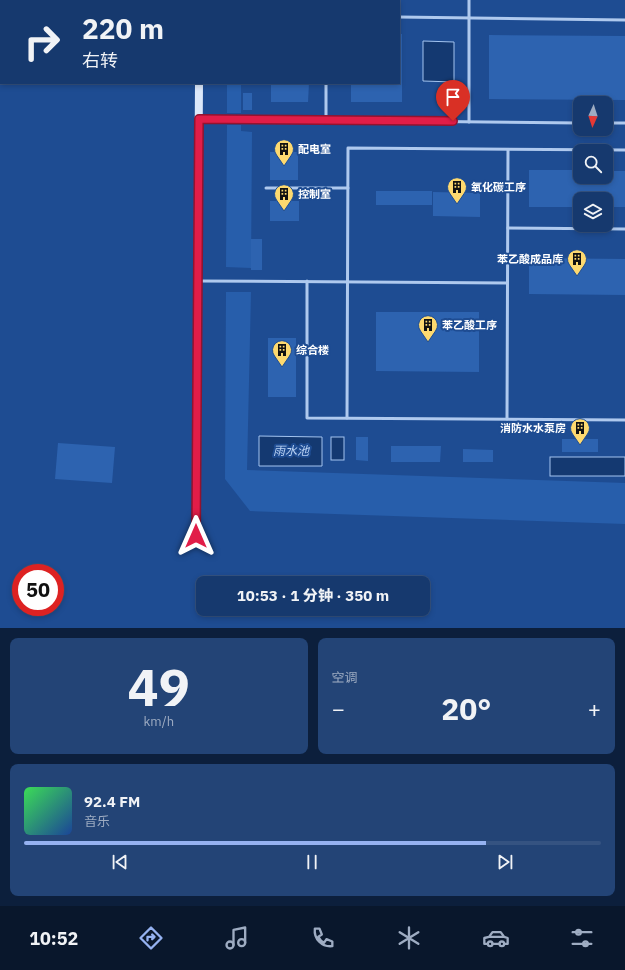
<!DOCTYPE html>
<html lang="zh">
<head>
<meta charset="utf-8">
<style>
  body { margin:0; font-family:"IBM Plex Sans","Noto Sans SC",sans-serif; background:#234476; color:#f1f3f6; height:100vh; display:flex; flex-direction:column; font-size:15px; white-space:nowrap }
  * { box-sizing:border-box; margin:0 }
  p { font-size:13px; color:#9eacc2 }
  .icon { flex:none; width:22px; height:22px; fill:none; stroke:currentColor; stroke-width:2; stroke-linecap:round; stroke-linejoin:round }
  .map { position:relative; height:628px; overflow:hidden }
  .side { display:flex; flex-direction:column; gap:10px; padding:10px; background:#0c1f3c; flex:1 }
  .side>* { flex:none }
  .guide { position:absolute; left:0px; top:0px; width:400px; height:84px; box-shadow:0 2px 6px #0003,0 0 0 1px #355381; background:#16396e; color:#f1f3f6; overflow:hidden }
  .needle { width:26px; rotate:183deg }
  .controls { position:absolute; left:573px; top:96px; display:grid; gap:8px }
  .controls a { display:grid; place-items:center; width:40px; height:40px; border-radius:8px; background:#16396e; box-shadow:0 2px 6px #0003,0 0 0 1px #355381; font-size:20px }
  .speed { position:absolute; left:12px; top:564px; display:flex; gap:8px; font-size:20px; font-weight:700; text-align:center }
  .speed>* { display:grid; place-content:center; width:52px; height:52px; border-radius:50%; background:#16396e; box-shadow:0 2px 6px #0003,0 0 0 1px #355381; line-height:1 }
  .speed .limit { border:6px solid #d22; background:#fff; color:#111 }
  .pin { position:absolute; display:grid; place-items:center; width:34px; height:34px; color:#fff; margin:-41px -17px; border-radius:50% 50% 50% 0; rotate:-45deg; box-shadow:0 0 4px #0007 }
  .pin .icon { rotate:45deg }
  .me { position:absolute; width:44px; margin:-22px; rotate:0deg; stroke-linejoin:round; filter:drop-shadow(0 0 3px #0008) }
  .turn { display:flex; align-items:center; gap:14px; height:84px; padding:0 16px; font-size:18px }
  .turn .icon { width:52px; height:52px; stroke-width:2.5 }
  .turn b { display:block; font-size:28px; line-height:34px }
  .big { font-size:30px; font-weight:800; line-height:1.1 }
  .side .widget { flex:1; display:flex; flex-direction:column; justify-content:center; gap:6px; min-width:0; padding:0 14px; border-radius:8px; background:#234476 }
  .side .dial { align-items:center; gap:0 }
  .dial b { font-size:52px; line-height:1 }
  .song { display:flex; align-items:center; gap:12px }
  .cover { width:48px; height:48px; border-radius:6px; background:linear-gradient(135deg,hsl(130 70% 55%),hsl(220 70% 35%)) }
  .played { height:4px; border-radius:2px; background:linear-gradient(90deg,#95b2f1 80%,#355381 80%) }
  .keys { display:flex; justify-content:space-around; direction:ltr }
  .heat { display:flex; justify-content:space-between; align-items:center; font-size:22px; direction:ltr }
  .side .tiles { flex:1; display:grid; gap:10px; grid-template-columns:1fr 1fr }
  .widget:last-child { grid-column:span 2 }
  .trip { position:absolute; left:196px; top:576px; width:234px; height:40px; border-radius:8px; background:#16396e; box-shadow:0 2px 6px #0003,0 0 0 1px #355381; font-weight:800; line-height:40px; text-align:center }
  .dock { display:flex; height:64px; justify-content:space-around; align-items:center; background:#09172c; color:#9eacc2 }
  .dock .icon { width:28px; height:28px }
  .dock .current { color:#95b2f1 }
  .dock b { font-size:18px; color:#f1f3f6 }
  .map>svg:first-child { display:block }
  .green { fill:#275eab }
  .water { fill:#143971; stroke:#a3c4f0 }
  .building { fill:#2d63b0 }
  .lines { fill:none; stroke-linecap:round; stroke-linejoin:round }
  .service { stroke:#afc9ee; stroke-width:3 }
  .secondary { stroke:#dce8fa; stroke-width:8 }
  .route-casing { stroke:#92132f; stroke-width:10 }
  .route { stroke:#e11d48; stroke-width:7 }
  .labels { text-anchor:middle; stroke-width:4; stroke-linejoin:round; paint-order:stroke }
  .poi-label { font-size:11px; font-weight:bold; fill:#fff; stroke:#1e4c92; text-anchor:start }
  .water-label { font-size:12px; font-style:italic; fill:#bcd4f5; stroke:#1e4c92 }
</style>
</head>
<body>
<div class="map">
<svg width="625" height="628" viewBox="0 0 625 628">
  <rect width="100%" height="100%" fill="#1e4c92"/>
  <!-- green -->
  <g class="green">
    <rect x="227" y="83" width="14" height="30"/>
    <polygon points="227,125 241,125 241,131 252,132 251,268 226,267"/>
    <polygon points="226,292 251,292 247,470 625,483 625,524 250,511 225,479"/>
  </g>
  <!-- water -->
  <g class="water">
    <polygon points="423,41 454,42 454,82 423,81"/>
    <polygon points="259,436 322,437 322,466 259,466"/>
    <rect x="331" y="437" width="13" height="23"/>
    <rect x="550" y="457" width="75" height="19"/>
  </g>
  <!-- building -->
  <g class="building">
    <polygon points="399,34 402,34 402,102 351,102 351,83 399,83"/>
    <polygon points="489,35 625,36 625,100 489,99"/>
    <polygon points="271,83 309,83 308,102 271,102"/>
    <rect x="243" y="93" width="9" height="17"/>
    <rect x="270" y="152" width="28" height="28"/>
    <polygon points="529,170 580,170 580,177 606,177 606,171 625,171 625,207 606,207 606,199 580,199 580,207 529,207"/>
    <rect x="376" y="191" width="56" height="14"/>
    <polygon points="433,192 480,193 480,217 433,216"/>
    <rect x="270" y="201" width="29" height="20"/>
    <rect x="251" y="239" width="11" height="31"/>
    <polygon points="529,258 625,259 625,295 529,294"/>
    <polygon points="376,312 479,312 479,372 376,371"/>
    <rect x="268" y="338" width="28" height="59"/>
    <polygon points="356,437 368,437 368,461 356,460"/>
    <rect x="562" y="439" width="36" height="13"/>
    <polygon points="58,443 115,447 112,483 55,479"/>
    <polygon points="391,446 441,446 440,462 391,462"/>
    <polygon points="463,449 493,450 493,462 463,462"/>
  </g>
  <g class="lines">
    <!-- service -->
    <g class="service">
      <polyline points="254,0 254,1"/>
      <polyline points="325,0 325,1"/>
      <polyline points="399,17 625,20"/>
      <polyline points="326,83 326,120"/>
      <polyline points="199,119 580,123"/>
      <polyline points="469,122 469,0"/>
      <polyline points="606,123 625,123"/>
      <polyline points="266,188 348,188"/>
      <polyline points="508,228 625,229"/>
      <polyline points="199,281 507,283"/>
      <polyline points="307,281 307,418 625,420"/>
      <polyline points="347,418 348,148 625,150"/>
      <polyline points="507,419 508,150"/>
    </g>
    <!-- secondary -->
    <g class="secondary">
      <polyline points="200,1 200,0"/>
      <polyline points="196,536 199,83"/>
    </g>
  </g>
  <g class="lines">
    <defs>
      <polyline id="route" points="196,536 199,119 453,121"/>
    </defs>
    <!-- route casing -->
    <use href="#route" class="route-casing"/>
    <!-- route -->
    <use href="#route" class="route"/>
  </g>
  <!-- icons -->
  <defs>
    <symbol id="building-pin" viewBox="-11 -11 22 30"><path d="M0 17L-7.5 6A9.5 9.5 0 1 1 7.5 6Z" fill="#fdd96f" stroke="#1e4c92"/><path d="M-4-6H4V6H1V3H-1V6H-4ZM-2.5-4.3h1.7v1.8h-1.7ZM.8-4.3h1.7v1.8H.8ZM-2.5-1h1.7V.8h-1.7ZM.8-1h1.7V.8H.8Z" fill="#111"/></symbol>
  </defs>
  <g fill-rule="evenodd">
    <use href="#building-pin" x="273" y="138" width="22" height="30"/>
    <use href="#building-pin" x="446" y="176" width="22" height="30"/>
    <use href="#building-pin" x="273" y="183" width="22" height="30"/>
    <use href="#building-pin" x="566" y="248" width="22" height="30"/>
    <use href="#building-pin" x="417" y="314" width="22" height="30"/>
    <use href="#building-pin" x="271" y="339" width="22" height="30"/>
    <use href="#building-pin" x="569" y="417" width="22" height="30"/>
  </g>
  <g class="labels">
    <!-- poi labels -->
    <g class="poi-label">
      <text x="298" y="153">配电室</text>
      <text x="471" y="191">氧化碳工序</text>
      <text x="298" y="198">控制室</text>
      <text x="563" y="263" text-anchor="end">苯乙酸成品库</text>
      <text x="442" y="329">苯乙酸工序</text>
      <text x="296" y="354">综合楼</text>
      <text x="566" y="432" text-anchor="end">消防水水泵房</text>
    </g>
    <!-- water labels -->
    <g class="water-label">
      <text x="291" y="455">雨水池</text>
    </g>
  </g>
</svg>
<div class="controls">
<a><svg class="needle" viewBox="-14 -14 28 28"><path d="M0-13l5 13h-10z" fill="#e53935"/><path d="M0 13l5-13h-10z" fill="#9eacc2"/></svg></a>
<a><svg class="icon" aria-label="search" viewBox="0 0 24 24"><circle cx="10" cy="10" r="6"/><path d="M15 15l6 6"/></svg></a>
<a><svg class="icon" aria-label="layers" viewBox="0 0 24 24"><path d="M12 4l9 5-9 5-9-5zM3 14l9 5 9-5"/></svg></a>
</div>
<div class="speed"><div class="limit">50</div></div>
<div class="pin" style="left:453px;top:121px;background:#d93025"><svg class="icon" aria-label="arrive" viewBox="0 0 24 24"><path d="M6 21V4h12l-3 4 3 4H6"/></svg></div>
<svg class="me" style="left:196px;top:536px" viewBox="-20 -20 40 40"><path d="M0-17L14 15 0 8-14 15z" fill="#e11d48" stroke="#fff" stroke-width="4"/></svg>
<div class="trip">10:53 · 1 分钟 · 350 m</div>
<div class="guide">
<div class="turn"><svg class="icon" aria-label="right" viewBox="0 0 24 24"><path d="M7 20v-9h11M14 6l5 5-5 5"/></svg><div><b>220 m</b>右转</div></div>
</div>
</div>
<section class="side">
<div class="tiles">
<div class="widget dial"><b>49</b><p>km/h</p></div>
<div class="widget"><p>空调</p>
<div class="heat"><a>−</a><b class="big">20°</b><a>+</a></div>
</div>
<div class="widget">
<div class="song"><i class="cover"></i><div><b>92.4 FM</b><p>音乐</p></div></div>
<div class="played"></div>
<div class="keys"><svg class="icon" aria-label="previous" viewBox="0 0 24 24"><path d="M18 5L8 12l10 7zM5 5v14"/></svg><svg class="icon" aria-label="pause" viewBox="0 0 24 24"><path d="M8 5v14M16 5v14"/></svg><svg class="icon" aria-label="next" viewBox="0 0 24 24"><path d="M6 5l10 7-10 7zM19 5v14"/></svg></div>
</div>
</div>
</section>
<nav class="dock">
<b>10:52</b>
<svg class="icon current" aria-label="directions" viewBox="0 0 24 24"><path d="M12 3l9 9-9 9-9-9zM9 14v-3h6M13 9l2 2-2 2"/></svg>
<svg class="icon" aria-label="music" viewBox="0 0 24 24"><path d="M9 18V5l10-2v13"/><circle cx="6" cy="18" r="3"/><circle cx="16" cy="16" r="3"/></svg>
<svg class="icon" aria-label="phone" viewBox="0 0 24 24"><path d="M5 4h4l2 5-3 2q2 4 5 5l2-3 5 2v4C11 20 4 13 5 4z"/></svg>
<svg class="icon" aria-label="climate" viewBox="0 0 24 24"><path d="M12 3v18M4 7l16 10M4 17L20 7"/></svg>
<svg class="icon" aria-label="car" viewBox="0 0 24 24"><path d="M5 17H2v-5l4-1 3-4h7l3 4 3 1v5h-3M9 17h6M6 11h13"/><circle cx="7" cy="17" r="2"/><circle cx="17" cy="17" r="2"/></svg>
<svg class="icon" aria-label="filters" viewBox="0 0 24 24"><path d="M4 7h16M4 17h16"/><circle cx="9" cy="7" r="2"/><circle cx="15" cy="17" r="2"/></svg>
</nav>
</body>
</html>
